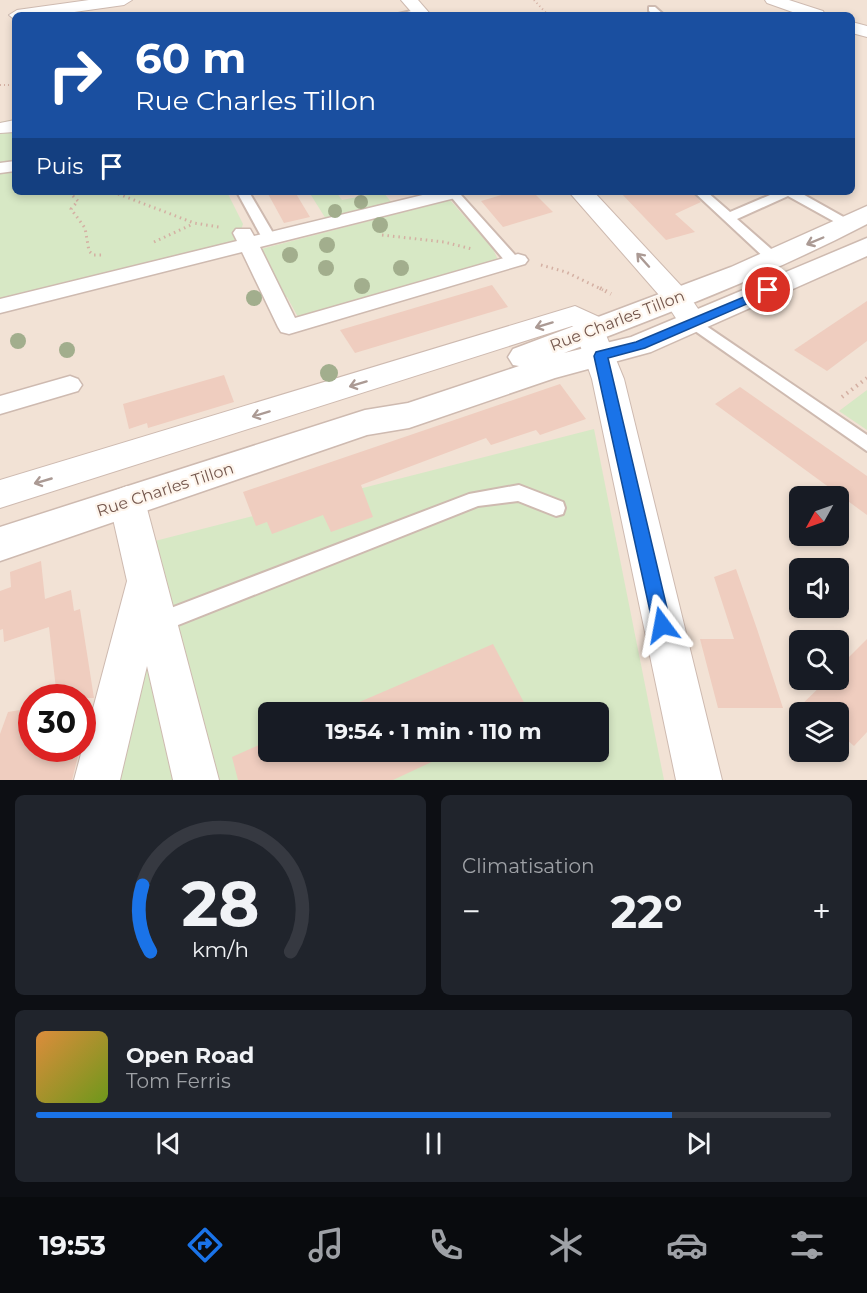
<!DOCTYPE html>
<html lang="fr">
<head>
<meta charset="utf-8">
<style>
  body { margin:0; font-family:Montserrat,sans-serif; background:#20242c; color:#f1f3f6; height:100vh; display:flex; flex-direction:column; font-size:22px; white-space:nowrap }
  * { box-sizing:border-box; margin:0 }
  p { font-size:20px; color:#9ea1a6 }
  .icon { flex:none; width:33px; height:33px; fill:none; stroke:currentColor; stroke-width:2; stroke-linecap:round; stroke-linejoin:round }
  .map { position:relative; height:780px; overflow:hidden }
  .details { display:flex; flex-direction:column; gap:15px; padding:15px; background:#0d0f14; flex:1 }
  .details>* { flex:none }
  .top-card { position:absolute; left:12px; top:12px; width:843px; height:183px; border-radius:9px; box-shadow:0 3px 9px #0003; background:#1a4fa0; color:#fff; overflow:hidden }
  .needle { width:39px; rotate:230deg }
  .fabs { position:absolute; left:789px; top:486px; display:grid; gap:12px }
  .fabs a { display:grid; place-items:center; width:60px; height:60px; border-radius:9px; background:#171b24; box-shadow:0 3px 9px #0003; font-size:30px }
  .speed { position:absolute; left:18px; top:684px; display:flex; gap:12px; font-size:30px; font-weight:700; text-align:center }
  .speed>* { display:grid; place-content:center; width:78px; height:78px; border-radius:50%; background:#171b24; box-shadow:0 3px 9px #0003; line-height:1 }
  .speed .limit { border:9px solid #d22; background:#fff; color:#111 }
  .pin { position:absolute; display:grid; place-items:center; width:51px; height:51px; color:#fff; margin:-26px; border:3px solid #fff; border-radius:50%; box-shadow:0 2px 6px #0007 }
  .me { position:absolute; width:66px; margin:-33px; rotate:347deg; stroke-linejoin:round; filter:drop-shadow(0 0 4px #0008) }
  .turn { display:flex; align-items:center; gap:21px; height:126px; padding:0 24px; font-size:27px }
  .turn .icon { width:78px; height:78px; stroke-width:2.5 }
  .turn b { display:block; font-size:42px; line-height:51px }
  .then { display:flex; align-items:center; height:57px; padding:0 24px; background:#0003; gap:12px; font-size:22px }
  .big { font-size:45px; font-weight:700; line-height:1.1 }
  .details .widget { flex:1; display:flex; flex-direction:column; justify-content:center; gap:9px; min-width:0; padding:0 21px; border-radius:9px; background:#20242c }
  .details .dial { align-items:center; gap:0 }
  .dial svg { height:156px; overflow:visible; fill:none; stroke:#363941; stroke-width:7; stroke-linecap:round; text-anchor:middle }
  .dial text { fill:#f1f3f6; stroke:none }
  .song { display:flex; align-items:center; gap:18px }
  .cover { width:72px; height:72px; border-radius:9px; background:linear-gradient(135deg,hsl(30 70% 55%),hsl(80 70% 35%)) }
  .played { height:6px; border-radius:3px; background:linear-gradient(90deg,#1a73e8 80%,#363941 80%) }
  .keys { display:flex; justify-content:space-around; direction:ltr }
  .heat { display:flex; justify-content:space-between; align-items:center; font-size:33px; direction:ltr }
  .details .tiles { flex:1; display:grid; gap:15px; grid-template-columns:1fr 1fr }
  .widget:last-child { grid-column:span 2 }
  .trip { position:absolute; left:258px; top:702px; width:351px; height:60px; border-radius:9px; background:#171b24; box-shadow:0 3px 9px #0003; font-weight:700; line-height:60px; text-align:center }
  .tab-bar { display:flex; height:96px; justify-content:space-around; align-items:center; background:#090b0e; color:#9ea1a6 }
  .tab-bar .icon { width:42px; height:42px }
  .tab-bar .selected { color:#1a73e8 }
  .tab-bar b { font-size:27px; color:#f1f3f6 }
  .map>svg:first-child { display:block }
  .residential { fill:#f2e2d5; fill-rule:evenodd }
  .green { fill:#d7e8c5; fill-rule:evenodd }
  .building { fill:#efcdbf }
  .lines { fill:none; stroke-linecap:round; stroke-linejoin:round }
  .service-casing { stroke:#cebab0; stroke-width:4 }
  .pedestrian-casing { stroke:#cebab0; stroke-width:3 }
  .minor-casing { stroke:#cebab0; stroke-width:2 }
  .tertiary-casing { stroke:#cebab0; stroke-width:3 }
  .path-far2 { stroke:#d4b0a3; stroke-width:2; stroke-dasharray:1 3; stroke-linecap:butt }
  .path-far1 { stroke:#d4b0a3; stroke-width:3; stroke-dasharray:1.5 4; stroke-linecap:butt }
  .path { stroke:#d4b0a3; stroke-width:4; stroke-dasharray:1.5 4.5; stroke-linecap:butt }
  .service { fill:#fff; fill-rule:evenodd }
  .pedestrian { fill:#fff; fill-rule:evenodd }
  .minor { fill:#fff; fill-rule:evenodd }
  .tertiary { fill:#fff; fill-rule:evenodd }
  .tree { fill:#a2ae8d }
  .oneway { stroke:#ab9a94 }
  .route { fill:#1a73e8; stroke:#114b97; stroke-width:1.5 }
  .labels { text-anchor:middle; stroke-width:4.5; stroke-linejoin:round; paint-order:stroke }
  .street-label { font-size:16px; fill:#73564c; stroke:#fef5ec }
</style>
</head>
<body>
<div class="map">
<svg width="867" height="780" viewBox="0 0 867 780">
  <rect width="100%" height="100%" fill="#fbf1e6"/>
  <!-- residential -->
  <path class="residential" d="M0 0H867V780H0ZM15 15H852V192H15ZM800 496H838V536H800ZM800 568H838V608H800ZM800 640H838V680H800ZM32 698H82V748H32ZM268 712H598V752H268ZM800 712H838V752H800Z"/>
  <!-- green -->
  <g class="green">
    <polygon points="15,119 15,192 227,192 243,224 239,236 241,240 0,299 0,122"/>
    <polygon points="309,192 336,192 342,200 383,192 392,203 326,219"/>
    <polygon points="450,200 493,249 498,260 298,317 287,297 284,298 261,249"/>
    <polygon points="867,390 867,430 839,411"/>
    <path d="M594 429 664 780H83L143 544ZM268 712H598V752H268Z"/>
  </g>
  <!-- building -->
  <g class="building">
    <polygon points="267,192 295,192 310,217 284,223"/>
    <polygon points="512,192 533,192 553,212 503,227 481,201"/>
    <polygon points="620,192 692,192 701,202 675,214 695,232 666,240"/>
    <polygon points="492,285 508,307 355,353 340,330"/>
    <polygon points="867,301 867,341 827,371 794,350"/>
    <polygon points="224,375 234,402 148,428 147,423 129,429 123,404"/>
    <polygon points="560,384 586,419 540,435 536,430 491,445 486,438 361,485 373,517 331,532 323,515 272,534 267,522 256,526 243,492"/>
    <polygon points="740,387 867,476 867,515 715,404"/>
    <polygon points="41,561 45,599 71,590 74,611 80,609 94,698 57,698 49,627 4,642 3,629 0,630 0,591 11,587 10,572"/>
    <polygon points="736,569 757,629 783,708 718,708 700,639 734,639 714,577"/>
    <polygon points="867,639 867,732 854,746 838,732 838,712 794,712 827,680 838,680 838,668"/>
    <polygon points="493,644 529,712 336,712 392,688"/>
    <polygon points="32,708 32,748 80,748 72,780 0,780 0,734 8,712"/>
    <polygon points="268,741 268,752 453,752 393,780 238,780 232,757"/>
  </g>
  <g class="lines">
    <defs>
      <g id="service">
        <polygon points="649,7 655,7 664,15 654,15 649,11"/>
        <polygon points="420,9 423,10 423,14 394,15"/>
        <polygon points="237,192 249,192 273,233 271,236 261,236"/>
        <polygon points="447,192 463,192 461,195 515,255 515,261 505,261"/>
        <polygon points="694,192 707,192 730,212 777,192 799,192 856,224 849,228 844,227 788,196 737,219 778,255 780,258 773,262 768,261"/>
        <polygon points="693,317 867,435 867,451 688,326 685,322"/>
        <polygon points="519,485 563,502 565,508 563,514 556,516 518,501 478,506 158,633 150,630 147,623 150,616 469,494"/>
      </g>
      <g id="pedestrian">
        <polygon points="15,161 15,171 0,173 0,163"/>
        <polygon points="435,192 462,193 459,197 260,247 295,318 518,254 525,256 528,260 525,264 289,334 281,332 278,327 242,252 0,313 0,299 237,241 233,233 236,229 250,229 254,236"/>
        <polygon points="70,376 78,379 82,385 78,391 0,414 0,396"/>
      </g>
      <g id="minor">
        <polygon points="89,0 132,0 124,5 53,15 15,15 15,20 9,15 17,10"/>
        <polygon points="401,0 418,0 431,15 414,15"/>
        <polygon points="765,0 789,0 823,11 825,15 801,15 767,3"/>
        <polygon points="852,22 867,26 867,37 852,33"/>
        <polygon points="15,120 15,132 0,133 0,123"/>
        <polygon points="569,192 594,192 686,291 707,322 703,329 693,331 683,329 666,303"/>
        <polygon points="575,306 608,321 613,328 606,335 624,379 722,780 676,780 592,379 575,331 577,329 572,326 0,508 0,480"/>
        <polygon points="127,486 140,491 145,501 219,780 173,780 147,666 120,780 74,780 127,581 109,501 114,491"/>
      </g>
      <path id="tertiary" d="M867 206V224C769 275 667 314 564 353L631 337 867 238V256L651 352 555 378 409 428 367 435 0 561V527L365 410 408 403 519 366 513 365 508 357 513 349 731 267Z"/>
    </defs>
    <!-- service casing -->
    <use href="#service" class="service-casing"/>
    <!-- pedestrian casing -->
    <use href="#pedestrian" class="pedestrian-casing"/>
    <!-- minor casing -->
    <use href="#minor" class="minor-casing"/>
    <!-- tertiary casing -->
    <use href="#tertiary" class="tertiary-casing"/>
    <!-- path-far2 -->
    <g class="path-far2">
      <polyline points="534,0 548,15"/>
      <polyline points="0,85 15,85"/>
    </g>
    <!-- path-far1 -->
    <g class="path-far1">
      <polyline points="69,192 78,201 71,209 85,228 89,251 93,255 103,255"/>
      <polyline points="113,192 194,223 219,227"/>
      <polyline points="382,235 444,242 472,249"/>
      <polyline points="154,242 193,224"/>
      <polyline points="541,265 566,272 603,290"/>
    </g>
    <!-- path -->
    <g class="path">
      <polyline points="600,288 611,294"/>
      <polyline points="842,397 867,378"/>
    </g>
    <!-- service -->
    <use href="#service" class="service"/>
    <!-- pedestrian -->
    <use href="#pedestrian" class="pedestrian"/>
    <!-- minor -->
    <use href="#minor" class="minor"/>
    <!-- tertiary -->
    <use href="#tertiary" class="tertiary"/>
  </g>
  <!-- trees -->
  <g class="tree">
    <circle cx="361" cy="202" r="7"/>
    <circle cx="335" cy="211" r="7"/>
    <circle cx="380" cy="225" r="8"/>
    <circle cx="327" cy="245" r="8"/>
    <circle cx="290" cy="255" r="8"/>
    <circle cx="326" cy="268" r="8"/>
    <circle cx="401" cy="268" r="8"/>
    <circle cx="362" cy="286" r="8"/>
    <circle cx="254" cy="298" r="8"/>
    <circle cx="18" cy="341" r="8"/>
    <circle cx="67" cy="350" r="8"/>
    <circle cx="329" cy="373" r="9"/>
  </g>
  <!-- one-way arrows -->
  <defs><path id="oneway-shaft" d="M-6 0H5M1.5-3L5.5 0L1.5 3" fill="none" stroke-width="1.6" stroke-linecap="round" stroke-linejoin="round" transform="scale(1.5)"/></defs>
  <g class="oneway">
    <use href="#oneway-shaft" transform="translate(815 241) rotate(157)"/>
    <use href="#oneway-shaft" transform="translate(643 260) rotate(-132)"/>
    <use href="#oneway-shaft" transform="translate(544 325) rotate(163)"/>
    <use href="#oneway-shaft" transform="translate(358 384) rotate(163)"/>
    <use href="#oneway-shaft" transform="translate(261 414) rotate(163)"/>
    <use href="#oneway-shaft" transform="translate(43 481) rotate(164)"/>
  </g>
  <!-- route -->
  <polygon class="route" points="768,287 774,290 772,293 645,348 608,358 671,625 668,631 662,633 656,631 653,625 594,356 596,352 636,342"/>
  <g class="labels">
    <!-- street labels -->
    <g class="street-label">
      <text transform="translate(617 320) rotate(-21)" y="6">Rue Charles Tillon</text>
      <text transform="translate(165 489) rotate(-18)" y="6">Rue Charles Tillon</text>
    </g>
  </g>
</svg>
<div class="fabs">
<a><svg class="needle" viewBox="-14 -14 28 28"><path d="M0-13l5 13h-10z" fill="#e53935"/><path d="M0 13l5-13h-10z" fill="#9ea1a6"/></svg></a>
<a><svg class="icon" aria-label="sound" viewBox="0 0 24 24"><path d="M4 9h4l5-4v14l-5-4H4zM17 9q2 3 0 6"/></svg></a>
<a><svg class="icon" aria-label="search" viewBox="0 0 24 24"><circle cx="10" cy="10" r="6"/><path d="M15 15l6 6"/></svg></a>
<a><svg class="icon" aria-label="layers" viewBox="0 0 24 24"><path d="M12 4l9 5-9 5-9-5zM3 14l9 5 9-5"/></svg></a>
</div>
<div class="speed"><div class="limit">30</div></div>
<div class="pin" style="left:768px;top:290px;background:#d93025"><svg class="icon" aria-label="arrive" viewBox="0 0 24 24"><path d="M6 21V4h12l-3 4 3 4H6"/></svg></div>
<svg class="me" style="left:662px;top:625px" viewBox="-20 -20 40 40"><path d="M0-17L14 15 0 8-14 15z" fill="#1a73e8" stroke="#fff" stroke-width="4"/></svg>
<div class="trip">19:54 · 1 min · 110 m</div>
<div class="top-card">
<div class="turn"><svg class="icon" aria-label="right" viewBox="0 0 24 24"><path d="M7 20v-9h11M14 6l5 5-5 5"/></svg><div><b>60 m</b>Rue Charles Tillon</div></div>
<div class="then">Puis<svg class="icon" aria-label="arrive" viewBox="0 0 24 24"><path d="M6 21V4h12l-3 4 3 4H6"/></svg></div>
</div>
</div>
<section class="details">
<div class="tiles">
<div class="widget dial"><svg viewBox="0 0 100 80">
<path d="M14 69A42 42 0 1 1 86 69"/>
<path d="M14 69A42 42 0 0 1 10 35" stroke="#1a73e8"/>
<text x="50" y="56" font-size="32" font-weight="700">28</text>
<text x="50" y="72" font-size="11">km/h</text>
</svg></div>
<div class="widget"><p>Climatisation</p>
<div class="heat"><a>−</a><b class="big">22°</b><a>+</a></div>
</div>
<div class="widget">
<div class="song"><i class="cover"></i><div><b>Open Road</b><p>Tom Ferris</p></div></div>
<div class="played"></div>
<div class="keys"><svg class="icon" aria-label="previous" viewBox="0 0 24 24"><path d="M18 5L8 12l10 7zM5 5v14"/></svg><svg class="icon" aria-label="pause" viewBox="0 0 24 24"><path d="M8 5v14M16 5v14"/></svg><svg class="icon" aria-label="next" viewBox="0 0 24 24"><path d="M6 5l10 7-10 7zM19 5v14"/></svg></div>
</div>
</div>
</section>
<nav class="tab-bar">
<b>19:53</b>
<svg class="icon selected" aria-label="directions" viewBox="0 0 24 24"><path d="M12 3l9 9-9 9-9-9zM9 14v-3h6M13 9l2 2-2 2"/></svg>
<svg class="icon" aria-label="music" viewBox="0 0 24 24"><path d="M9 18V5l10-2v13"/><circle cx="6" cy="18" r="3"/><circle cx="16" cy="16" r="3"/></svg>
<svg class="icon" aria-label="phone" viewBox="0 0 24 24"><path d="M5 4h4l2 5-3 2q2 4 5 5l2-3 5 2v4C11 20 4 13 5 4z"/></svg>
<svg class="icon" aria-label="climate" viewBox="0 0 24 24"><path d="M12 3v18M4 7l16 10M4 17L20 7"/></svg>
<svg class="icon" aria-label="car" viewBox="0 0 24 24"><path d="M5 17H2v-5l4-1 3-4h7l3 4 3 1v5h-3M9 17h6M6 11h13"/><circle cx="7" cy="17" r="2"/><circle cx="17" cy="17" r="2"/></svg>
<svg class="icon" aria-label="filters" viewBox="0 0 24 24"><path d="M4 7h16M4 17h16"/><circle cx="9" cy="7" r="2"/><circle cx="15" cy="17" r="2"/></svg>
</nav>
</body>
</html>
